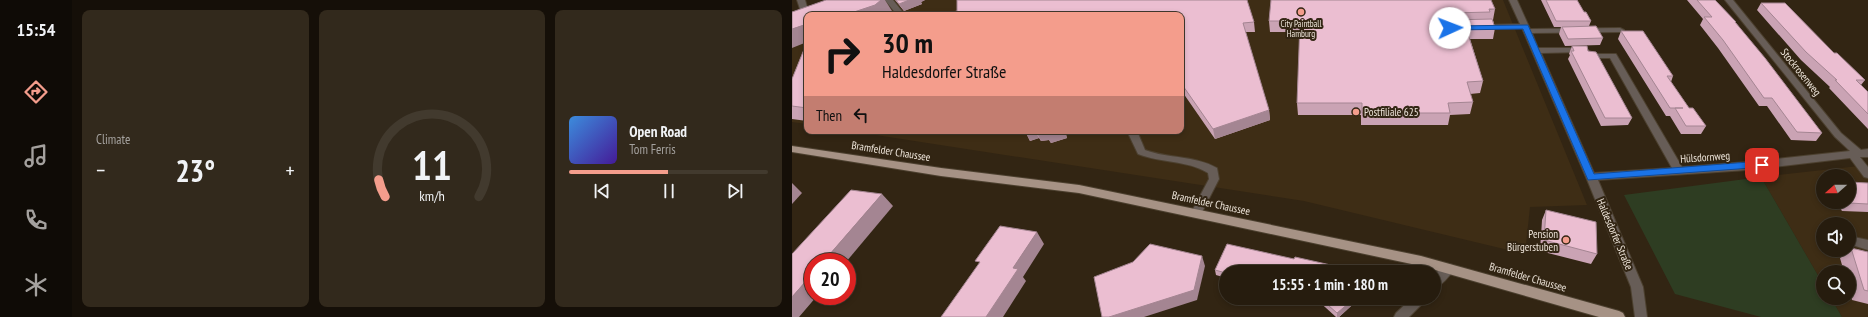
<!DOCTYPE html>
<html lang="en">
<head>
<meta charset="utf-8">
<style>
  body { margin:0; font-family:"PT Sans Narrow",sans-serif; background:#32291c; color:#f1f3f6; height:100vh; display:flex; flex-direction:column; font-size:15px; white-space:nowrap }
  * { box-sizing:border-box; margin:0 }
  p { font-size:13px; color:#a4a19e }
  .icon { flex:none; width:22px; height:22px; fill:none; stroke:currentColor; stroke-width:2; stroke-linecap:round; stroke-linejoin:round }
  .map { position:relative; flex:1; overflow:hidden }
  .panel { display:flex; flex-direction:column; gap:10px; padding:10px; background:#150f08; width:720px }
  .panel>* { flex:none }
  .hud { position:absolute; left:12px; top:12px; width:380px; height:122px; border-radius:8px; box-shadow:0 2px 6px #0003,0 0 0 1px #423a2e; background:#f49d8c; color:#111; overflow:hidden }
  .needle { width:26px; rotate:249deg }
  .controls { position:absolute; left:1024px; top:169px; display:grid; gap:8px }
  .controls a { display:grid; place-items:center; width:40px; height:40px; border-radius:50%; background:#261c0e; box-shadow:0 2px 6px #0003,0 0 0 1px #423a2e; font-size:20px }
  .speed { position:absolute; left:12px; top:253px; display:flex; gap:8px; font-size:20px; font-weight:700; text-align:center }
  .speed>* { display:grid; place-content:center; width:52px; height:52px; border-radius:50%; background:#261c0e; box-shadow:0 2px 6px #0003,0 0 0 1px #423a2e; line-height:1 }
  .speed .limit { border:6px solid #d22; background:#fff; color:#111 }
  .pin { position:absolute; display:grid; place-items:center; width:34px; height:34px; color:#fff; margin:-17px; border-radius:8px; box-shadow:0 2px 6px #0006 }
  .me { position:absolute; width:44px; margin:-22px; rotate:88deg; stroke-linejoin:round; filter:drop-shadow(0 0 3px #0008) }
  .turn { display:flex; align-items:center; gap:14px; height:84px; padding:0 12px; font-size:18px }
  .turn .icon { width:52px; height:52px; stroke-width:2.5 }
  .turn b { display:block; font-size:28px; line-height:34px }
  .then { display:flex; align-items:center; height:38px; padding:0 12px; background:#0003; gap:8px; font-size:15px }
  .big { font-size:30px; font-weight:600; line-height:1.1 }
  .panel .widget { flex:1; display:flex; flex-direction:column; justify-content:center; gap:6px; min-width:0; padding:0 14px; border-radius:8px; background:#32291c }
  .panel .dial { align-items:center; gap:0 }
  .dial svg { height:104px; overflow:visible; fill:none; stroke:#423a2e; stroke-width:7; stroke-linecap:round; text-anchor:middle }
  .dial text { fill:#f1f3f6; stroke:none }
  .song { display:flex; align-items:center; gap:12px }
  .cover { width:48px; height:48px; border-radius:6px; background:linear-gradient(135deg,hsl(210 70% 55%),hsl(260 70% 35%)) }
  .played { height:4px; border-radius:2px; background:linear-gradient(90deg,#f49d8c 50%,#423a2e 50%) }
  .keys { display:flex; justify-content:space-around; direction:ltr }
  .heat { display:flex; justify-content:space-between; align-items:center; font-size:22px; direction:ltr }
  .panel .tiles { flex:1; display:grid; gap:10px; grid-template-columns:repeat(3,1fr) }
  .trip { position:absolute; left:427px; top:265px; width:222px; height:40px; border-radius:20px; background:#261c0e; box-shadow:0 2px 6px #0003,0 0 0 1px #423a2e; font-weight:600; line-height:40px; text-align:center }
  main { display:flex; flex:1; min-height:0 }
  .tab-bar { display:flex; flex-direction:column; width:72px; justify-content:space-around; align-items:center; background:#0f0b06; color:#a4a19e }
  .tab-bar .icon { width:28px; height:28px }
  .tab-bar .selected { color:#f49d8c }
  .tab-bar b { font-size:18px; color:#f1f3f6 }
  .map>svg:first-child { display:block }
  .built { fill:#3e2d15; fill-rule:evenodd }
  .green { fill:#2e3d22 }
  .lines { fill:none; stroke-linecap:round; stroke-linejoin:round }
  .minor-casing { stroke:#4c402f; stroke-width:2 }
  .major-casing { stroke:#4c402f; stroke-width:2 }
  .minor { fill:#675d57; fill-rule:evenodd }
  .major { fill:#a69285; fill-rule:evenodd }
  .wall { fill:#caa3b4 }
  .shaded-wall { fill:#a48592 }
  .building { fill:#ebbed1; stroke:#a48592 }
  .route { fill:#1a73e8; stroke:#114b97 }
  .poi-dot { fill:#f49d8c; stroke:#322513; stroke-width:1.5 }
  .labels { text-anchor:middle; stroke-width:4; stroke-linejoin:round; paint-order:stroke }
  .far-poi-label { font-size:9px; fill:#ede4d9; stroke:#322513 }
  .street-label { font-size:11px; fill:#ede4d9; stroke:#322513 }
  .poi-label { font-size:11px; fill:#ede4d9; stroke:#322513; text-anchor:start }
</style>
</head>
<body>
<main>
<nav class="tab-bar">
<b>15:54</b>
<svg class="icon selected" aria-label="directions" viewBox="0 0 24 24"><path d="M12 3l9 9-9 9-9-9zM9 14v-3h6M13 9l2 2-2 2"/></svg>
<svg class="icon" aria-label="music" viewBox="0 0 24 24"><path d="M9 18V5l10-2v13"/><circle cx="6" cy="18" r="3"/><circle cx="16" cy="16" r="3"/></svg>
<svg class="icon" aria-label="phone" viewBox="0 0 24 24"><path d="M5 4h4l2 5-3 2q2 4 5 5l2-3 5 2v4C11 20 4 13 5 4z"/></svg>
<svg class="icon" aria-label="climate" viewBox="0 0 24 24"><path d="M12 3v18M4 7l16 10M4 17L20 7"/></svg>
</nav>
<section class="panel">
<div class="tiles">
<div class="widget"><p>Climate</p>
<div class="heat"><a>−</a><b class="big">23°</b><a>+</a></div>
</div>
<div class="widget dial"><svg viewBox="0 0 100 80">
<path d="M14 69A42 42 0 1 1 86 69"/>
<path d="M14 69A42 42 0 0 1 9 56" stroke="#f49d8c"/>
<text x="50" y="56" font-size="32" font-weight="700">11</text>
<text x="50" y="72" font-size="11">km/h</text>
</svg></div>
<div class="widget">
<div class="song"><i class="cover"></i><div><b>Open Road</b><p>Tom Ferris</p></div></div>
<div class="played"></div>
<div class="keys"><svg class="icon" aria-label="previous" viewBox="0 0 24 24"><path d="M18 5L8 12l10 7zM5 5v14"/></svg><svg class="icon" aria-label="pause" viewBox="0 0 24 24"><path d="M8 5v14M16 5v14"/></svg><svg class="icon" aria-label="next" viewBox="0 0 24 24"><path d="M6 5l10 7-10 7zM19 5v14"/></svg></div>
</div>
</div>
</section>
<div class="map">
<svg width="1076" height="317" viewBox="0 0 1076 317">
  <rect width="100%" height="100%" fill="#322513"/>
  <!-- built -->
  <g class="built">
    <polygon points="73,0 711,0 795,205 738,207 733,254 512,201 58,131 389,131 389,15 30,15"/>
    <polygon points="15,20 15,124 0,122 0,25"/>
    <path d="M1076 165V317H1050L1039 298H1057V272H1031V284L969 177ZM1031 176H1057V202H1031ZM1031 224H1057V250H1031Z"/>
  </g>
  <!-- green -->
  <polygon class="green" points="969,177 1031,284 1031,298 1039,298 1050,317 969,317 883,294 832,195"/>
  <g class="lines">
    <defs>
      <g id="minor">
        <polygon points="5,0 13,0 16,10 15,12 9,12"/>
        <polygon points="93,0 101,0 113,15 105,15"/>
        <polygon points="717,0 725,0 738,29 828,28 832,30 828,32 740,33 746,48 792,48 796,50 792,52 749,53 802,173 880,168 818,58 794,58 794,54 824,54 890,167 955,162 1058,151 1043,137 933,0 941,0 1049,133 1069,150 1076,149 1076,157 1068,157 1076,167 1076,178 1072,177 1058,158 955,170 806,180 851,287 855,317 843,317 839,287 794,177 730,28 689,29 685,27 689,25 728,24"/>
        <path d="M335 131H345L353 150C377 159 402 155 425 168L427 179 408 216 404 217 400 216 399 213 417 179 416 173C395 160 368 163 346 154Z"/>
        <polygon points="1057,236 1076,240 1076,250 1057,244"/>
        <path d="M656 264 660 265 662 269C658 276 649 286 642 288V275L652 265Z"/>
        <polygon points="620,298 634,298 632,302 617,317 602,317 604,313"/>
      </g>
      <polygon id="major" points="0,146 149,168 287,185 629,256 827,311 831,313 833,317 807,317 629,266 287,193 149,176 0,152"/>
    </defs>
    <!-- minor casing -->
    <use href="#minor" class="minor-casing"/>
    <!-- major casing -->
    <use href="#major" class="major-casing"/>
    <!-- minor -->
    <use href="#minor" class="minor"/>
    <!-- major -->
    <use href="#major" class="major"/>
  </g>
  <!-- wall -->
  <g class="wall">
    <polygon points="103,0 133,0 129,2 130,4 112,11"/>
    <polygon points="749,0 785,0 792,12 799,21 797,26 811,38 808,45 773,46 767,34 769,27 762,27"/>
    <polygon points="895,0 923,0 944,22 944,23 1030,133 1024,141 999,140 975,106 967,106 926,48 908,25 911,19"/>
    <polygon points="969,3 1042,53 1073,80 1069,85 1076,92 1076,129 1037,88 1038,87 1009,60 965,10"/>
    <polygon points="703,9 701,20 703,28 701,39 678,39 691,81 688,93 678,94 681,102 678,114 658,115 656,125 569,125 569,115 506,115 505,103 508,32 478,32 477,21"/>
    <polygon points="389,15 462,22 463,32 453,32 477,110 478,120 423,139 389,90"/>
    <polygon points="829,31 881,76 879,82 897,108 914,126 909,134 889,134 878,116 874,116 826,39"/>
    <polygon points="15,42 15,121 0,119 0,79"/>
    <polygon points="780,46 796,51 840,118 836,125 809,126 776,59 778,55 777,54"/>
    <polygon points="233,131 273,131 275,138 259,143 257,140 249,141 247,138 238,141"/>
    <polygon points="1076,183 1076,212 1050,211 1044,202 1057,202"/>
    <polygon points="754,210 805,254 799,264 748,251 750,220"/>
    <polygon points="1059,248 1076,252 1076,304 1060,300 1057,289 1057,272 1052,272 1048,258"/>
    <polygon points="502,259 434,272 434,278 424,275 423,270"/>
    <polygon points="523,298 568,298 547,317 544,317"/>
  </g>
  <!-- shaded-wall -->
  <g class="shaded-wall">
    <polygon points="89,0 93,0 100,11 96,15 53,15"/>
    <polygon points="117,0 133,0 129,2 130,4 112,11 107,4"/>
    <polygon points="660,13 658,24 654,16"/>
    <polygon points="15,24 15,42 0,48 0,29"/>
    <polygon points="477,110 478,120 423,139 421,129"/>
    <polygon points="188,131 214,131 200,135 199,132 190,134"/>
    <polygon points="233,131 243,131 247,138 238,141"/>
    <polygon points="244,131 273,131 275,138 259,143 257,140 249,141"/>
    <polygon points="0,183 10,193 0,204"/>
    <polygon points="90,194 101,206 54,262 31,262"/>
    <polygon points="245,232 252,244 231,277 234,281 211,317 194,317 221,268"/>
    <polygon points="410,256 413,266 405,300 352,317 317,317"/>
    <polygon points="21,273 21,296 25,296 7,317 0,317 0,297"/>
    <polygon points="563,298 568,298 547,317 545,317 545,313"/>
  </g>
  <!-- building -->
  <g class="building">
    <polygon points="34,0 89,0 83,5 53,15 15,15 15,24 0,29 0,12"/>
    <polygon points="104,0 117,0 107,4"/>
    <polygon points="165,0 455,0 462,22 451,23 477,110 421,129 389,83 389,15 149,15 165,11"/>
    <polygon points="479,0 699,0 703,9 697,9 698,12 660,13 654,16 660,20 700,19 703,28 674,28 691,81 675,82 681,102 656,103 658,113 570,113 570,103 505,103 508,21 477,21"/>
    <polygon points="754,0 785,0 792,12 794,12 799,21 764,21"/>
    <polygon points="905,0 923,0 944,22 943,22 973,58 1030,133 1005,132 980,98 972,98 931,40 912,17 920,17"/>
    <polygon points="969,3 993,3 1042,53 1045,53 1073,80 1064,80 1076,92 1076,114 1043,80 1045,80 1014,52"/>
    <polygon points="804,26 811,38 776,39 770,27"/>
    <polygon points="829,31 851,31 881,76 875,76 897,108 901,108 914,126 894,126 883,108 891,108 878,108"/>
    <polygon points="15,42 15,108 0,106 0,79"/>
    <polygon points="780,46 795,46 796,51 804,52 840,118 813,118 779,51 782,51"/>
    <polygon points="253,131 260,131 254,133"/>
    <polygon points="1057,182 1076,183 1076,204 1057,203"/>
    <polygon points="59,190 90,194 31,262 21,262 21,273 0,297 0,254"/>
    <polygon points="754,210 804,222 805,254 752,240"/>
    <polygon points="208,226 245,232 221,268 226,269 194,317 149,317 188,262 183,261"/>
    <polygon points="358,244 410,256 402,290 317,317 310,317 302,277 341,262"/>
    <polygon points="435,244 502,259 503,257 570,272 434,272 434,273 423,270"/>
    <polygon points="1059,248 1076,252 1076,291 1072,290"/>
    <polygon points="528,298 563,298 545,313"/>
  </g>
  <!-- route -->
  <polygon class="route" points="736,25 802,174 970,161 973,162 973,167 796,180 731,29 658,30 655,28 658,26"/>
  <!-- markers -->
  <g class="poi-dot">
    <circle cx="509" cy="12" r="4"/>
    <circle cx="564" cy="112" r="4"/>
    <circle cx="774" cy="240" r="4"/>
  </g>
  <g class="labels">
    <!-- far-poi labels -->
    <g class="far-poi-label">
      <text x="509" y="27">City Paintball<tspan x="509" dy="10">Hamburg</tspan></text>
    </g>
    <!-- street labels -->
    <g class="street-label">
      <text transform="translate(1009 72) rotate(51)" y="4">Stockrosenweg</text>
      <text transform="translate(99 151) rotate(9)" y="4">Bramfelder Chaussee</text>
      <text transform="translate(913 157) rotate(-4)" y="4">Hülsdornweg</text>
      <text transform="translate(419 203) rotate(12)" y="4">Bramfelder Chaussee</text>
      <text transform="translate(823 234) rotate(67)" y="4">Haldesdorfer Straße</text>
      <text transform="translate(736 277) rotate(16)" y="4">Bramfelder Chaussee</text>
    </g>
    <!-- poi labels -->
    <g class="poi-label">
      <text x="572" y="116">Postfiliale 625</text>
      <text x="766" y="238" text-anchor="end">Pension<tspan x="766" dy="13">Bürgerstuben</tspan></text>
    </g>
  </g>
</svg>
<div class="controls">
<a><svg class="needle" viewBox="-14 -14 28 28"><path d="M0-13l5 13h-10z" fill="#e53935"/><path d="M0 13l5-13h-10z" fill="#a4a19e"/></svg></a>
<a><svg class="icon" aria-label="sound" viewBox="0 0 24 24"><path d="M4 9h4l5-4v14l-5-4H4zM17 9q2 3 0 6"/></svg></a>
<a><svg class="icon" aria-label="search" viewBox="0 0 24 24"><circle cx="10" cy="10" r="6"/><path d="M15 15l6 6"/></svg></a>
</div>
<div class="speed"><div class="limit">20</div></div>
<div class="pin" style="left:970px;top:165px;background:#d93025"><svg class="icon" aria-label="arrive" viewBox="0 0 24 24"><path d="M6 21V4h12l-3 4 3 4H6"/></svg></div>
<svg class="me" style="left:658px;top:28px" viewBox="-20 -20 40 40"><circle r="19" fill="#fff"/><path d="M0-13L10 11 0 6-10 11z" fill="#1a73e8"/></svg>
<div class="trip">15:55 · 1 min · 180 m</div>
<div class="hud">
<div class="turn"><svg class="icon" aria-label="right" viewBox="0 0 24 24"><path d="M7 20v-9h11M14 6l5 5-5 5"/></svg><div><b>30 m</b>Haldesdorfer Straße</div></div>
<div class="then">Then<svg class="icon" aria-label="left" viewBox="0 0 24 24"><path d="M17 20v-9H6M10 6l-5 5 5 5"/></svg></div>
</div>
</div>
</main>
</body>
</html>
